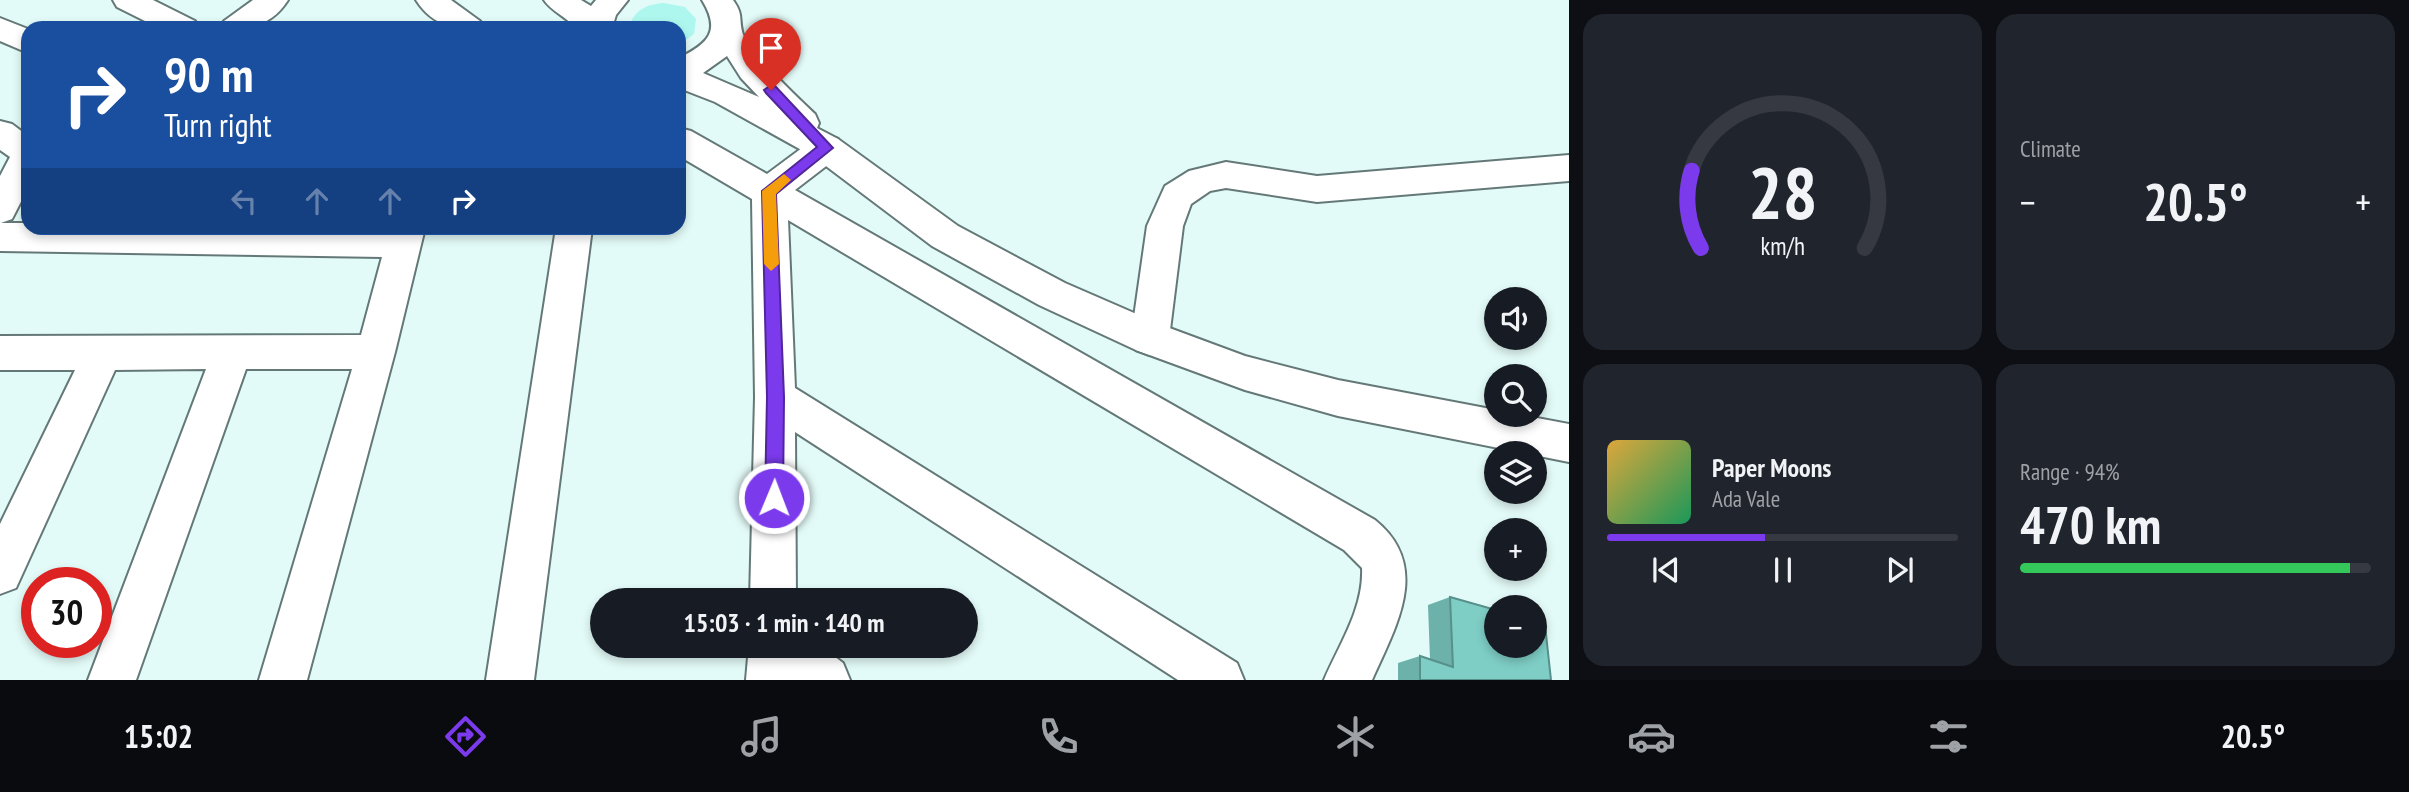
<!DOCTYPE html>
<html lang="en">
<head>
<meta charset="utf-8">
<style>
  body { margin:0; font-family:"PT Sans Narrow",sans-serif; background:#20242c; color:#f1f3f6; height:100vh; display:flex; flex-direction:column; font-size:26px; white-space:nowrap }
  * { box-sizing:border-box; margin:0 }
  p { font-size:23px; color:#9ea1a6 }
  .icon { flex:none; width:38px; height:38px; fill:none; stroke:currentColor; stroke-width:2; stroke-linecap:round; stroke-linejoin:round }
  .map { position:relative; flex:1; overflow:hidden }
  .details { display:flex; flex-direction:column; gap:14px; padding:14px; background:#0d0f14; width:840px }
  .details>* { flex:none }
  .hud { position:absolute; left:21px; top:21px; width:665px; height:214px; border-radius:21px; box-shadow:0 4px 10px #0003; background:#1a4fa0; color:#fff; overflow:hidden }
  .fabs { position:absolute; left:1484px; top:287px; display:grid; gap:14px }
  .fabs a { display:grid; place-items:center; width:63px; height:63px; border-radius:50%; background:#171b24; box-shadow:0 4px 10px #0003; font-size:35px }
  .speed { position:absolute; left:21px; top:567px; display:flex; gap:14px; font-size:35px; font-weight:700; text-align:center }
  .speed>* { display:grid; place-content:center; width:91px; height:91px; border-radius:50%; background:#171b24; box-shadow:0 4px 10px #0003; line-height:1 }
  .speed .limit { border:10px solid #d22; background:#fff; color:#111 }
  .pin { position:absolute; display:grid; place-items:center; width:60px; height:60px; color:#fff; margin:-72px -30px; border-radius:50% 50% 50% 0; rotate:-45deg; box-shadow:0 0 7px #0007 }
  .pin .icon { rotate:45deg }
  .me { position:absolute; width:77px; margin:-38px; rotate:1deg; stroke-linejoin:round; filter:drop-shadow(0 0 5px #0008) }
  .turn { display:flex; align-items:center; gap:24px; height:147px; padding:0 28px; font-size:32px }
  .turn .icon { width:91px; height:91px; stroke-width:2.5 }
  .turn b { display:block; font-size:49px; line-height:60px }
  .lanes { display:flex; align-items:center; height:66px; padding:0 28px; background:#0003; justify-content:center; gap:35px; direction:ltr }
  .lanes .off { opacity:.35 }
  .big { font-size:52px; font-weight:700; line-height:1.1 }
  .details .card { flex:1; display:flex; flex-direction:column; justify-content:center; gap:10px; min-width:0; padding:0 24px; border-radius:21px; background:#20242c }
  .details .dial { align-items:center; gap:0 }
  .dial svg { height:182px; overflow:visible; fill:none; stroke:#363941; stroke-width:7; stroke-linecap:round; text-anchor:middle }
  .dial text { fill:#f1f3f6; stroke:none }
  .song { display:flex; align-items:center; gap:21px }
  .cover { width:84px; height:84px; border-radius:10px; background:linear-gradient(135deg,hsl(40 70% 55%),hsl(150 70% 35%)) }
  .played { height:7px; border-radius:4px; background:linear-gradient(90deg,#7c3aed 45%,#363941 45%) }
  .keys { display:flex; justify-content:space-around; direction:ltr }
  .heat { display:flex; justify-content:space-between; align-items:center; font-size:38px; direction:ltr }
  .charge { height:10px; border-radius:5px; background:linear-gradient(90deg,#34c759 94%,#363941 0) }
  .details .tiles { flex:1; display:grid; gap:14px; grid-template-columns:repeat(2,1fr) }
  .trip { position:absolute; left:590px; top:588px; width:388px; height:70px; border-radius:35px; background:#171b24; box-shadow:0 4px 10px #0003; font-weight:700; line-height:70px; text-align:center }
  .tabs { display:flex; height:112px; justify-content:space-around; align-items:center; background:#090b0e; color:#9ea1a6 }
  .tabs .icon { width:49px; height:49px }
  .tabs .active { color:#7c3aed }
  .tabs b { font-size:32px; color:#f1f3f6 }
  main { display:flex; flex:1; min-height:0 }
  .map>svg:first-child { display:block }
  .green { fill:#aef7ef }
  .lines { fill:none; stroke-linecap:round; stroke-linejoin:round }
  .minor-casing { stroke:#647977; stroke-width:4 }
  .major-casing { stroke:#647977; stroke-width:4 }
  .minor { fill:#fff; fill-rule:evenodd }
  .major { fill:#fff; fill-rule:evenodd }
  .wall { fill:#6cb1aa }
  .building { fill:#7ecec6; stroke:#58908b; stroke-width:2 }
  .route { fill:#7c3aed; stroke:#51269a; stroke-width:2 }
  .slow { fill:#f59e0b }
</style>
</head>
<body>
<main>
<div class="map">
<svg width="1569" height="680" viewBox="0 0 1569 680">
  <rect width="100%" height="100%" fill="#e3fbf8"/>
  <!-- green -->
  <path class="green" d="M664 3 685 7 696 19 694 34 679 45V28H630C632 10 648 4 664 3Z"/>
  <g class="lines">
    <defs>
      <g id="minor">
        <polygon points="113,0 153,0 195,21 199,28 159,28 117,7"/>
        <path d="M253 0H288C270 28 249 28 220 28L224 21Z"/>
        <path d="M416 0H451L480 21 484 28C455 28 434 28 416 0Z"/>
        <polygon points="0,18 28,29 28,53 0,41"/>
        <polygon points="0,121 12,124 28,136 28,188 12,219 1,223 28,223 28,228 425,228 395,352 307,680 259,680 352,369 246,369 136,680 88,680 206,369 115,370 16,588 0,594 0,524 75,370 0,370 0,336 361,335 382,257 0,251 0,176 10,157 0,150"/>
        <path d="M679 128 691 131 767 174 814 139 826 135 838 139 843 148 838 157 795 190 1375 520C1432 566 1396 626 1372 680H1324C1339 645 1364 608 1362 568L1344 550 788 220 795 388 1237 663 1244 680H1178L795 432 796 600H750L755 397 752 199 679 156Z"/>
        <polygon points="1569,155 1569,181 1317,202 1226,188 1210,191 1191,204 1183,226 1169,338 1164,350 1150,355 1136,350 1131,338 1147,226 1165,186 1189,171 1226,162 1317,176"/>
        <polygon points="556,228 592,228 534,680 486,680"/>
        <polygon points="749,646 821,646 843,663 850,680 746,680"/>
      </g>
      <g id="major">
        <path d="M544 0H581L591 6 596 0H628L616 15 612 28H575C566 16 552 12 544 0Z"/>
        <path d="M702 0H733C743 14 739 17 742 31 745 48 800 100 815 114L819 123 817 128 838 139 958 226 1065 283 1164 326 1245 356 1338 380 1496 410V415H1521L1569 424V462L1338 416 1245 390 1136 350 1039 305 932 246 814 157 715 102 679 88V58C709 43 721 31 702 0ZM727 56 741 78 759 97 703 73Z"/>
      </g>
    </defs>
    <!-- minor casing -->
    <use href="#minor" class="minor-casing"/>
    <!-- major casing -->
    <use href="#major" class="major-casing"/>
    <!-- minor -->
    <use href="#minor" class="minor"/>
    <!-- major -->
    <use href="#major" class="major"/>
  </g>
  <!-- wall -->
  <polygon class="wall" points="1450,597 1551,680 1398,680 1398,663 1420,656 1430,660 1428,605"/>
  <!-- building -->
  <polygon class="building" points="1450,597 1496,610 1496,646 1535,646 1535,622 1545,625 1551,680 1420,680 1420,656 1453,667"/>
  <!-- route -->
  <polygon class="route" points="771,85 775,86 833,148 776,194 784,397 783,498 780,504 774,507 768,504 765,498 767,397 762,191 817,147 766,93 764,90"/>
  <!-- slow -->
  <polygon class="slow" points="784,174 791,180 776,194 779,264 771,271 764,264 762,191"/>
</svg>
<div class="fabs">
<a><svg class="icon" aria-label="sound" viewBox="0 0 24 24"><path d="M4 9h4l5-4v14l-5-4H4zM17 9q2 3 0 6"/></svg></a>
<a><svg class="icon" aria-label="search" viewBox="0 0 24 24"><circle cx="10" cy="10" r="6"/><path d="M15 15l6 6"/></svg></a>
<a><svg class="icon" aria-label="layers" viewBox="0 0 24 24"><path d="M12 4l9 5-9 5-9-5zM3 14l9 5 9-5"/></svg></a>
<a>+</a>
<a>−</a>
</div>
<div class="speed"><div class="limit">30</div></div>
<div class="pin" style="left:771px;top:90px;background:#d93025"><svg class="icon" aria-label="arrive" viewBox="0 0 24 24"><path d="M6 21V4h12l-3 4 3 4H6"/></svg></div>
<svg class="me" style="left:774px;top:498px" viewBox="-20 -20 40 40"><circle r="17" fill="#7c3aed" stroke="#fff" stroke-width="3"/><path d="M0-11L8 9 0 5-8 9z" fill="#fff"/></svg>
<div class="trip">15:03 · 1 min · 140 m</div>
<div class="hud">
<div class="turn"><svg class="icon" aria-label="right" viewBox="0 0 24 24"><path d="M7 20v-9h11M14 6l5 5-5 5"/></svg><div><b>90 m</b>Turn right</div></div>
<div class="lanes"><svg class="icon off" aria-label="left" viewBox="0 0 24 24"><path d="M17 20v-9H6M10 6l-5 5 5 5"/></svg><svg class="icon off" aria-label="ahead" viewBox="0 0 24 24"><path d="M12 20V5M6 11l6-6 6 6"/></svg><svg class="icon off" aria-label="ahead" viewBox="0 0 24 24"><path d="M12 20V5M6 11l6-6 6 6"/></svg><svg class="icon" aria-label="right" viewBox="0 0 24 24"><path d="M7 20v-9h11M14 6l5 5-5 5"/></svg></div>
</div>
</div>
<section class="details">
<div class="tiles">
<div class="card dial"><svg viewBox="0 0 100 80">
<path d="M14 69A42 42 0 1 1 86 69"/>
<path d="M14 69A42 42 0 0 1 10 35" stroke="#7c3aed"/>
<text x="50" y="56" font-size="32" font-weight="700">28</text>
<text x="50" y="72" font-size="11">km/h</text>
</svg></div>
<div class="card"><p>Climate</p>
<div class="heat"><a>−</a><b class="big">20.5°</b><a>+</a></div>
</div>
<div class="card">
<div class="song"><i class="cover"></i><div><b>Paper Moons</b><p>Ada Vale</p></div></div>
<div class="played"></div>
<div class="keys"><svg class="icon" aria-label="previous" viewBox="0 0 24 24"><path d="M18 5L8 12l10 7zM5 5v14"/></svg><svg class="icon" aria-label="pause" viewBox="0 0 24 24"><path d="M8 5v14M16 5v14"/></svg><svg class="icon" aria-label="next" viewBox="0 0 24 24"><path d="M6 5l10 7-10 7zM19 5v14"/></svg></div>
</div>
<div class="card"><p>Range · 94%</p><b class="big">470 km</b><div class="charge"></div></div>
</div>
</section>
</main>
<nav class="tabs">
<b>15:02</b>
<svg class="icon active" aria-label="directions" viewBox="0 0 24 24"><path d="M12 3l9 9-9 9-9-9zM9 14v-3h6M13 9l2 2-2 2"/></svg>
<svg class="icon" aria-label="music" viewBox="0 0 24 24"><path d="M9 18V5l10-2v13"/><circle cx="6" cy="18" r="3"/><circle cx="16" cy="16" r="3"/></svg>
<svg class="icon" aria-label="phone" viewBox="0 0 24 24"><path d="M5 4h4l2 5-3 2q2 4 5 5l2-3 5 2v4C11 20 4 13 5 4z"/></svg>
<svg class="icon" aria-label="climate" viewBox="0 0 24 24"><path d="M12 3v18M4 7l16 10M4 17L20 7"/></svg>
<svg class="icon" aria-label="car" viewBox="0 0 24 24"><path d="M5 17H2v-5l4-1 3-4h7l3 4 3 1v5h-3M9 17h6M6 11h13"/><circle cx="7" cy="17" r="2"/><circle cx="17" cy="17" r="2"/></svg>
<svg class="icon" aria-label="filters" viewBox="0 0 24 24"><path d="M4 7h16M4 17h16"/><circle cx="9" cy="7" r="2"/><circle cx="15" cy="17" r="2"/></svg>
<b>20.5°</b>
</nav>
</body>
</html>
